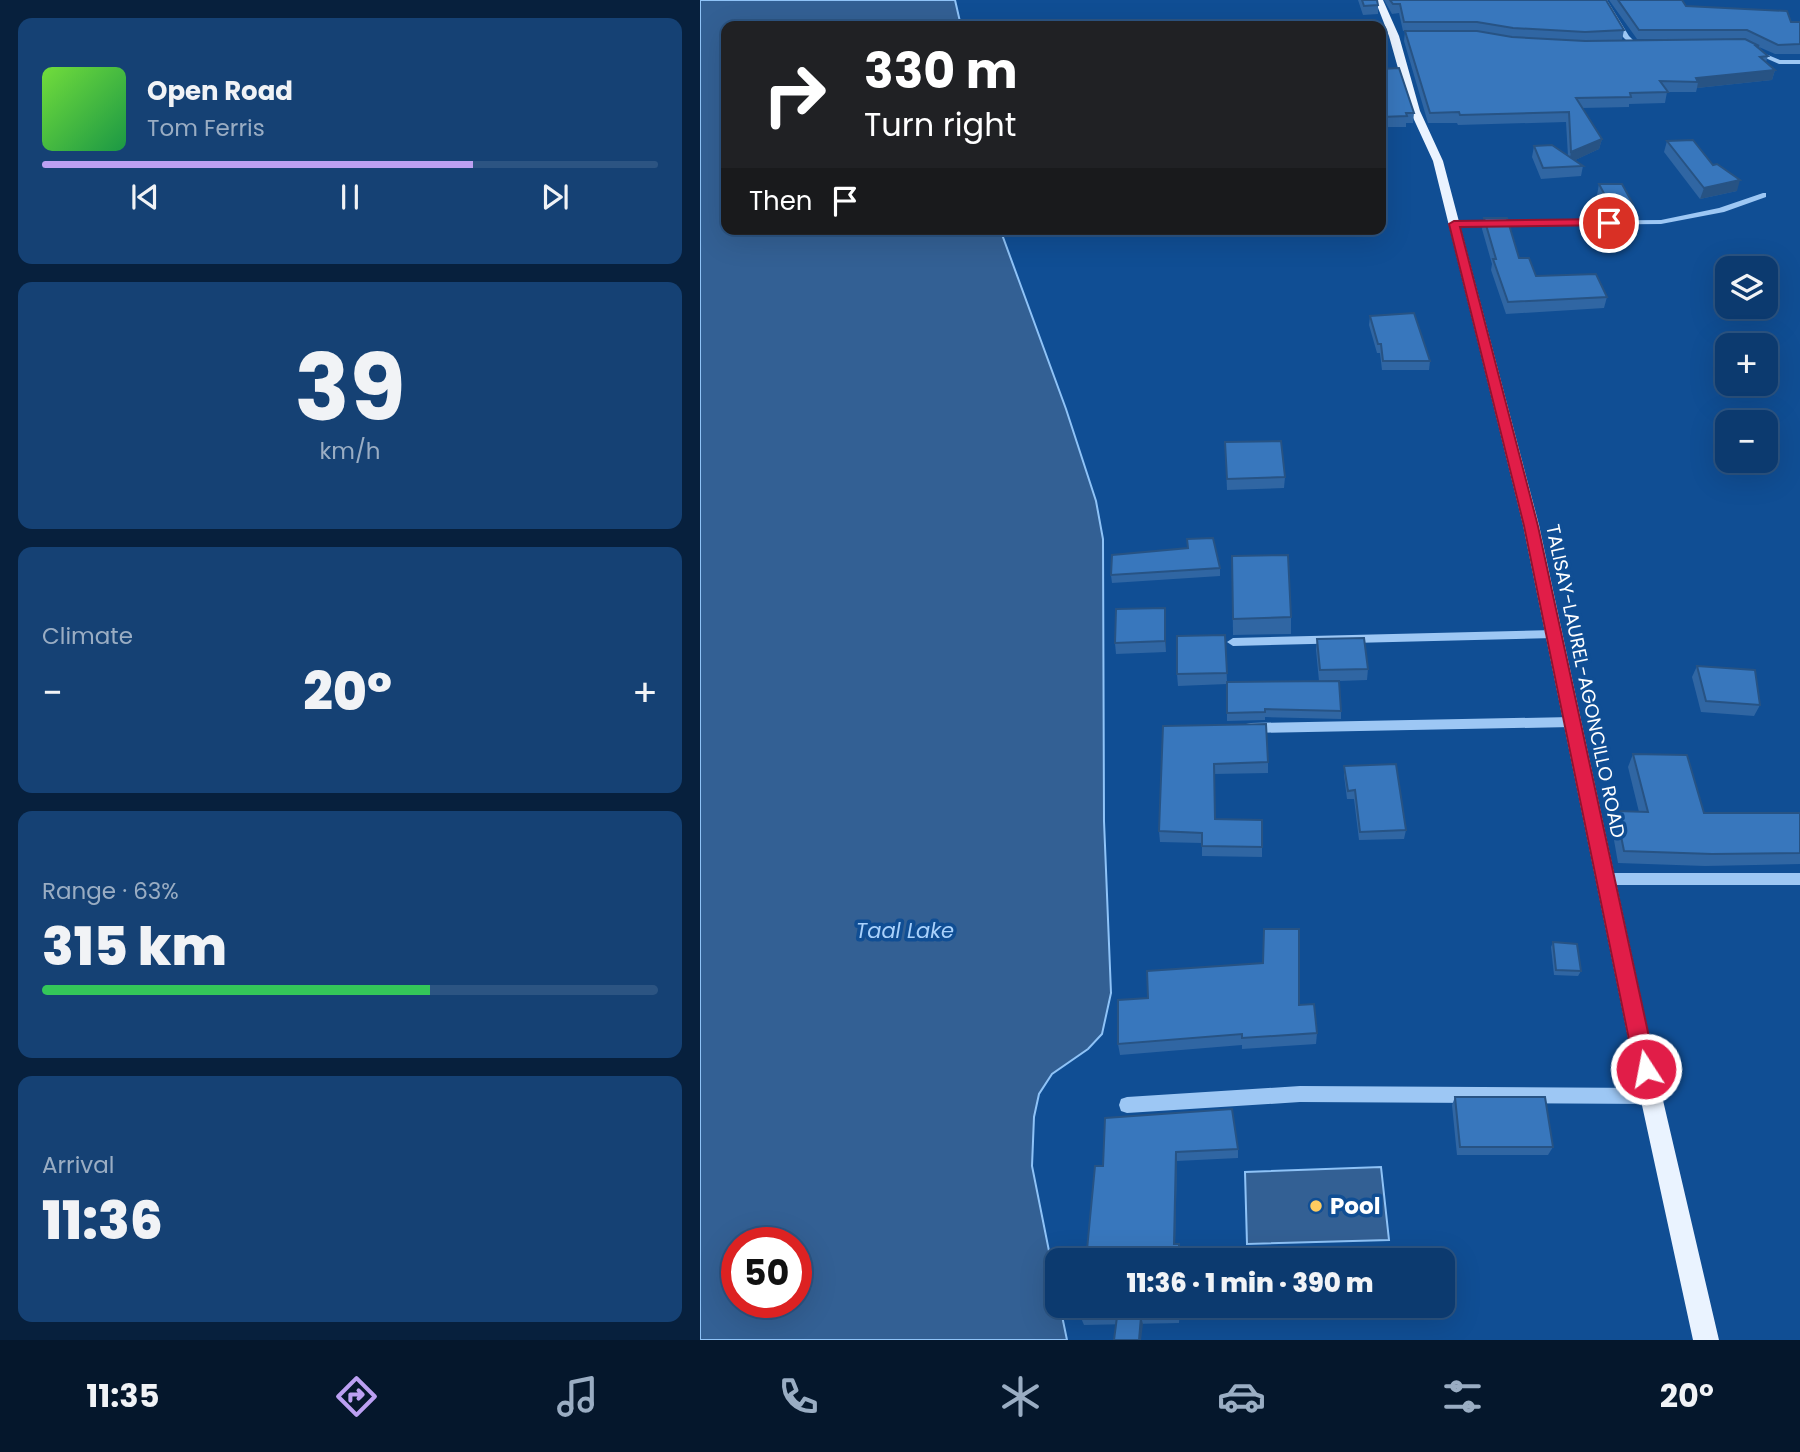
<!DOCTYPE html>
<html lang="en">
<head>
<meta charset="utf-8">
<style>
  body { margin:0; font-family:Poppins,sans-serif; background:#154174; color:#f1f3f6; height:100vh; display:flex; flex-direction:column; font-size:26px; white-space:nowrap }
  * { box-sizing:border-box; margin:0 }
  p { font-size:23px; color:#9aadc3 }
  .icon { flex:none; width:38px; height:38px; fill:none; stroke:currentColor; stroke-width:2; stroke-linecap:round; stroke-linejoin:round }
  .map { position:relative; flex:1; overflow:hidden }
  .details { display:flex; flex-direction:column; gap:18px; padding:18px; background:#07203d; width:700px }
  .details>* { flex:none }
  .banner { position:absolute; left:21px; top:21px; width:665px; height:214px; border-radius:14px; box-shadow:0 7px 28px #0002,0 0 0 2px #2c5482; background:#202124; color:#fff; overflow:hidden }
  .fabs { position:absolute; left:1015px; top:256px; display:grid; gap:14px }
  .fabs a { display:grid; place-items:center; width:63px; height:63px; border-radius:14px; background:#0c3a6f; box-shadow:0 7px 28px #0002,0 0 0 2px #2c5482; font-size:35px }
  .speed { position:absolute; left:21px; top:1227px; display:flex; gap:14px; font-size:35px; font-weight:700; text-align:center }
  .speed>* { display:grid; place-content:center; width:91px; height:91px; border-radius:50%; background:#0c3a6f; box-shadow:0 7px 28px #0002,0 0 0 2px #2c5482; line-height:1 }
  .speed .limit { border:10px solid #d22; background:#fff; color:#111 }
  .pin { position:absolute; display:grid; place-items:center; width:60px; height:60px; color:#fff; margin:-30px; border:4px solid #fff; border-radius:50%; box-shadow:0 2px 7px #0007 }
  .me { position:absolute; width:77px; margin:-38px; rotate:349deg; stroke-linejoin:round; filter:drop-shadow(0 0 5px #0008) }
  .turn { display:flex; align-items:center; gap:24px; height:147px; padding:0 28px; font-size:32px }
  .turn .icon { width:91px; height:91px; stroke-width:2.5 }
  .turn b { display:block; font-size:49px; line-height:60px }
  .then { display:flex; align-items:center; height:66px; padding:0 28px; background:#0003; gap:14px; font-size:26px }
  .big { font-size:52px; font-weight:800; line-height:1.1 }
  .details .card { flex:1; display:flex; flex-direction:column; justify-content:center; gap:10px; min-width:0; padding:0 24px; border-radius:14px; background:#154174 }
  .details .dial { align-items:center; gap:0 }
  .dial b { font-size:91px; line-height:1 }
  .song { display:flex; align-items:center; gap:21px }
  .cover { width:84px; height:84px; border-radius:10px; background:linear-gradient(135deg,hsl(100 70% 55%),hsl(140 70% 35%)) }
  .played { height:7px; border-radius:4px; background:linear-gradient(90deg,#bca0f2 70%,#2c5482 70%) }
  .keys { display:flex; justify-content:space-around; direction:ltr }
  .heat { display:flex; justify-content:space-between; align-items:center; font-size:38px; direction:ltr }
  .charge { height:10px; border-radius:5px; background:linear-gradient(90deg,#34c759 63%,#2c5482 0) }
  .trip { position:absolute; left:345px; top:1248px; width:410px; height:70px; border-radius:14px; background:#0c3a6f; box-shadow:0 7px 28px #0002,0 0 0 2px #2c5482; font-weight:800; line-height:70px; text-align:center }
  .tab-bar { display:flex; height:112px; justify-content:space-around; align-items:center; background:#05172c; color:#9aadc3 }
  .tab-bar .icon { width:49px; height:49px }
  .tab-bar .active { color:#bca0f2 }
  .tab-bar b { font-size:32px; color:#f1f3f6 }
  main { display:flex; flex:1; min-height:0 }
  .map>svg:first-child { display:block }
  .water { fill:#336094; stroke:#8fc3f7; stroke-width:2; fill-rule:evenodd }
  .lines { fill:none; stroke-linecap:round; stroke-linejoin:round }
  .minor { fill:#9dc7f4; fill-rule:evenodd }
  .major { fill:#eaf3ff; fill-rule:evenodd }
  .wall { fill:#3066a3 }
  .shaded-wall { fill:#275384 }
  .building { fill:#3877bd; stroke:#275384; stroke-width:2 }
  .route { fill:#e11d48; stroke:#92132f; stroke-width:2 }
  .poi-dot { fill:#ffcc60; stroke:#104e94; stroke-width:2.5 }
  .labels { text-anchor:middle; stroke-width:7; stroke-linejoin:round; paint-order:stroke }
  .street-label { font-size:19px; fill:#fff; stroke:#104e94 }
  .water-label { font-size:21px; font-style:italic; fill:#a9d1fb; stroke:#104e94 }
  .near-poi-label { font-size:23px; font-weight:bold; fill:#fff; stroke:#104e94; text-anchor:start }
</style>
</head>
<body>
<main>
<section class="details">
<div class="card">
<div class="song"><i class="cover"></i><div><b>Open Road</b><p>Tom Ferris</p></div></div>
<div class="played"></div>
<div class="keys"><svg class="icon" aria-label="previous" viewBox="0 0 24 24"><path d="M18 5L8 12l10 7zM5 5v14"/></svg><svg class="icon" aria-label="pause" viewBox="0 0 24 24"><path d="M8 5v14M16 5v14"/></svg><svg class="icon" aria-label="next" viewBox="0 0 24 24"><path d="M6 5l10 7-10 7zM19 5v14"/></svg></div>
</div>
<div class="card dial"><b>39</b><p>km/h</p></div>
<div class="card"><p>Climate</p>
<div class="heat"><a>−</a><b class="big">20°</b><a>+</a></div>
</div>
<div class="card"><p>Range · 63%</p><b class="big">315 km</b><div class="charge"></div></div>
<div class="card"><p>Arrival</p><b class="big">11:36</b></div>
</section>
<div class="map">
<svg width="1100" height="1340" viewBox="0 0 1100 1340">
  <rect width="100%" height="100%" fill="#104e94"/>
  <!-- water -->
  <g class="water">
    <path d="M0 0H255L261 26H26V229H300L366 409 396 501 403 539 404 821 411 993 402 1034 388 1049 352 1074 339 1094 334 1117 332 1166 357 1291V1306H360L367 1340H0ZM37 1242H96V1302H37Z"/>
    <polygon points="681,1167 689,1240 547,1244 545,1172"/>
  </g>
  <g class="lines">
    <!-- minor -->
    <g class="minor">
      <polygon points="901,0 907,0 929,36 937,44 936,45 924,45 924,43 928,42 923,37"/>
      <polygon points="1052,50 1056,50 1080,60 1100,60 1100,64 1079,64 1052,52"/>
      <polygon points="1063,193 1066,193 1066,197 1024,212 961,224 754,226 750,224 754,222 961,220 1019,208"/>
      <polygon points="854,630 860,634 854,638 533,646 527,642 533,638"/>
      <polygon points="872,717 876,718 878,722 876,726 872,727 551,733 546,732 545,728 546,724 551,723"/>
      <polygon points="907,873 1100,873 1100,885 907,885 902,883 900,879 902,875"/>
      <polygon points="600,1086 951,1088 957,1090 959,1096 957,1102 951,1104 600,1102 427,1113 421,1111 419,1105 421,1099 427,1097"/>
    </g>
    <!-- major -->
    <polygon class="major" points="675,0 683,0 699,36 720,111 743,161 839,525 962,1096 1019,1340 993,1340 940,1096 823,525 733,161 710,111 689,36"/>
  </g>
  <!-- wall -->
  <g class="wall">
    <polygon points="658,0 677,0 678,5 678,14 663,15"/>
    <polygon points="684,0 906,0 924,30 922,40 901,41 998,39 937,39 909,0 982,0 986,6 1091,22 1100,22 1100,54 1075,54 1059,47 1068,56 1066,62 1075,70 1072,80 997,88 996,92 967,92 965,103 929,104 929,107 882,108 902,139 899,149 875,160 883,166 881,176 841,179 832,157 834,146 868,156 866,122 758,125 757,123 728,123 704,41 705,31 703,31 699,13 692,14"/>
    <polygon points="681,69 714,113 713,123 706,123 706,127 681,127"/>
    <polygon points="967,141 1013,165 1037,191 1000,199 964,152"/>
    <polygon points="899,184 933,204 930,215 908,215 897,195"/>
    <polygon points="784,218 836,276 907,297 904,308 806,314 791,270 792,264 782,229"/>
    <polygon points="670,316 730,361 729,370 682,370 680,353 677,353 669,325"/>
    <polygon points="525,442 585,477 584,488 527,490"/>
    <polygon points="487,539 520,568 520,576 412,583 411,575 487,548"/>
    <polygon points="532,556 591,617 591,634 533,635"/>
    <polygon points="466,620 466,652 416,654 415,643"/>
    <polygon points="525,635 527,682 619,681 616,650 617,639 668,669 667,680 639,681 641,711 641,719 565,717 565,720 527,721 527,684 478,686 477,674"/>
    <polygon points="997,666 1060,705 1054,716 1001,712 992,677"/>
    <polygon points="463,726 568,762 568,773 514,774 515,819 562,820 562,857 502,856 502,843 460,842 459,831"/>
    <polygon points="933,754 1004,813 1100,813 1100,864 1005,866 918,863 911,823 916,811 939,812 928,767"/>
    <polygon points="644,766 706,830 704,839 659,840 654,799 647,799 644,775"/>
    <polygon points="853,942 881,971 878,976 854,975 851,947"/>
    <polygon points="599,1005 617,1033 616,1044 542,1049 542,1045 420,1055 418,1044"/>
    <polygon points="755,1097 853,1147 848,1155 757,1155 752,1105"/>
    <polygon points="405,1118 538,1149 538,1158 477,1161 475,1244 479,1244 481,1252 403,1166"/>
    <polygon points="480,1306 479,1323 384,1325 381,1318"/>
  </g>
  <!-- shaded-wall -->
  <g class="shaded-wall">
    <polygon points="1075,70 1072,80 997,88 998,82 996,78"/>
    <polygon points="902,139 899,149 869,163 871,152"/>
    <polygon points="1040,180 1037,191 1000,199 1004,188"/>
    <polygon points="465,608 466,620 466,652 465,641"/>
    <polygon points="476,1152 477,1161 475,1252 474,1244"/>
    <polygon points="441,1317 443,1324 441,1340 439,1340"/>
  </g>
  <!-- building -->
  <g class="building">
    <polygon points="662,0 677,0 678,5 664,6"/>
    <polygon points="690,0 906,0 924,30 885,32 813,28 777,22 704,22 700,4 693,4"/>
    <polygon points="918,0 982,0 986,6 1087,11 1091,22 1100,22 1100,44 1078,45 1047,30 939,30"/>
    <polygon points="705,31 777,31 812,37 885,41 1045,39 1059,46 1056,46 1068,56 1060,57 1075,70 996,78 998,82 960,81 968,92 930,93 931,97 876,98 902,139 871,152 869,112 760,115 759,112 730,113"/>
    <polygon points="699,68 714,113 706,113 707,116 681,117 681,69"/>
    <polygon points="993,140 1013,165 1017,164 1040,180 1004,188 967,141"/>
    <polygon points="852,145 883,166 843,168 834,146"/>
    <polygon points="899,184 922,184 933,204 910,205"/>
    <polygon points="784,218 807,218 819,258 829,258 836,276 896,274 907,297 808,302 793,259 796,259"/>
    <polygon points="714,313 730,361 683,361 681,344 678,344 670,316"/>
    <polygon points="581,441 585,477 527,479 525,442"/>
    <polygon points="513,538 520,568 411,575 412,555 488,548 487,539"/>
    <polygon points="588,555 591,617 533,619 532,556"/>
    <polygon points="465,608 465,641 415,643 416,609"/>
    <polygon points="525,635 527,673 477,674 477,636"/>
    <polygon points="664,638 668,669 620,670 617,639"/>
    <polygon points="997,666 1055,670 1060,705 1006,701"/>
    <polygon points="639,681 641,711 565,709 565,712 527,713 527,682"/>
    <polygon points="566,724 568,762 514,764 515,819 562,820 562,847 502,846 502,833 459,831 463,726"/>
    <polygon points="933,754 987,755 1004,813 1100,813 1100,853 1012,854 924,851 916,811 948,812"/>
    <polygon points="696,764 706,830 660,832 655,790 648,791 644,766"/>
    <polygon points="564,929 599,929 599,1005 614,1004 617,1033 542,1038 542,1034 418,1044 418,1000 448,998 447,971 563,963"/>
    <polygon points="853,942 877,944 881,971 856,970"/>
    <polygon points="755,1097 845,1097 853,1147 760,1147"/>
    <polygon points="532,1109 538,1149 476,1152 474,1244 479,1244 479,1260 386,1260 395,1166 403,1166 405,1118"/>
    <polygon points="382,1306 478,1306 478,1316 441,1317 439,1340 414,1340 417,1317 381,1318"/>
  </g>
  <!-- route -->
  <polygon class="route" points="909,219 913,220 913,225 760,227 838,526 956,1069 953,1076 946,1079 938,1076 935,1069 824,526 749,224 754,221"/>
  <!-- markers -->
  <circle class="poi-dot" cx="616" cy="1206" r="7"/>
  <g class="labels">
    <!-- street labels -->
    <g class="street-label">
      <text transform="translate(886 681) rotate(78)" y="7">TALISAY-LAUREL-AGONCILLO ROAD</text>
    </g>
    <!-- water labels -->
    <g class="water-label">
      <text x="205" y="938">Taal Lake</text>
    </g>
    <!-- near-poi labels -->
    <g class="near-poi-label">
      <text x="630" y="1214">Pool</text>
    </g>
  </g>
</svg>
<div class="fabs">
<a><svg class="icon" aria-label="layers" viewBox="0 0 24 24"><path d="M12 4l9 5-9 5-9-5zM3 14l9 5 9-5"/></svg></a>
<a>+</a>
<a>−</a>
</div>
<div class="speed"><div class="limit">50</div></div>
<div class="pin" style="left:909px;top:223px;background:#d93025"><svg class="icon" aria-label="arrive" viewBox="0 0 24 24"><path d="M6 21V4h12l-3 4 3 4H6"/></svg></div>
<svg class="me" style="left:946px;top:1069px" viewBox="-20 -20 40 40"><circle r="17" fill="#e11d48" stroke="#fff" stroke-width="3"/><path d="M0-11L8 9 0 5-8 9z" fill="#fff"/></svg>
<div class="trip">11:36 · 1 min · 390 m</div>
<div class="banner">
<div class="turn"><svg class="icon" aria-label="right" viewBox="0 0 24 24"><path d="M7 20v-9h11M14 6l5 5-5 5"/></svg><div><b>330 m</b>Turn right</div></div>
<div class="then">Then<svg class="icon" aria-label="arrive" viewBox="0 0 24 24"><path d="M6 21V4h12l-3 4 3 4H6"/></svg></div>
</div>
</div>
</main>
<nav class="tab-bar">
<b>11:35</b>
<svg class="icon active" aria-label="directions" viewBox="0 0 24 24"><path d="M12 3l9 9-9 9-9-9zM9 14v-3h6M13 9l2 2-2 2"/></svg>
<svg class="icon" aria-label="music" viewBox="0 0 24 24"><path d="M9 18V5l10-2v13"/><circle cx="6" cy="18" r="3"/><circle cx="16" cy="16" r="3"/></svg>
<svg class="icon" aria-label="phone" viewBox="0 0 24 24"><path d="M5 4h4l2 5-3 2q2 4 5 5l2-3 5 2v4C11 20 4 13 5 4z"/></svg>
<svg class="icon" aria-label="climate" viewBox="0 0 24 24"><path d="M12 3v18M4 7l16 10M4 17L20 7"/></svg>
<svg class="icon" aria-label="car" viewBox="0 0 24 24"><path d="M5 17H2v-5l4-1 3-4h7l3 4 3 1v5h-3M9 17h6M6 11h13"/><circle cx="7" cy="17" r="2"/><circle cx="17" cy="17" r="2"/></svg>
<svg class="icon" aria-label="filters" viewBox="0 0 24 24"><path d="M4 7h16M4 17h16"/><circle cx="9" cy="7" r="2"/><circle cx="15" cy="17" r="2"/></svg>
<b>20°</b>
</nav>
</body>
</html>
